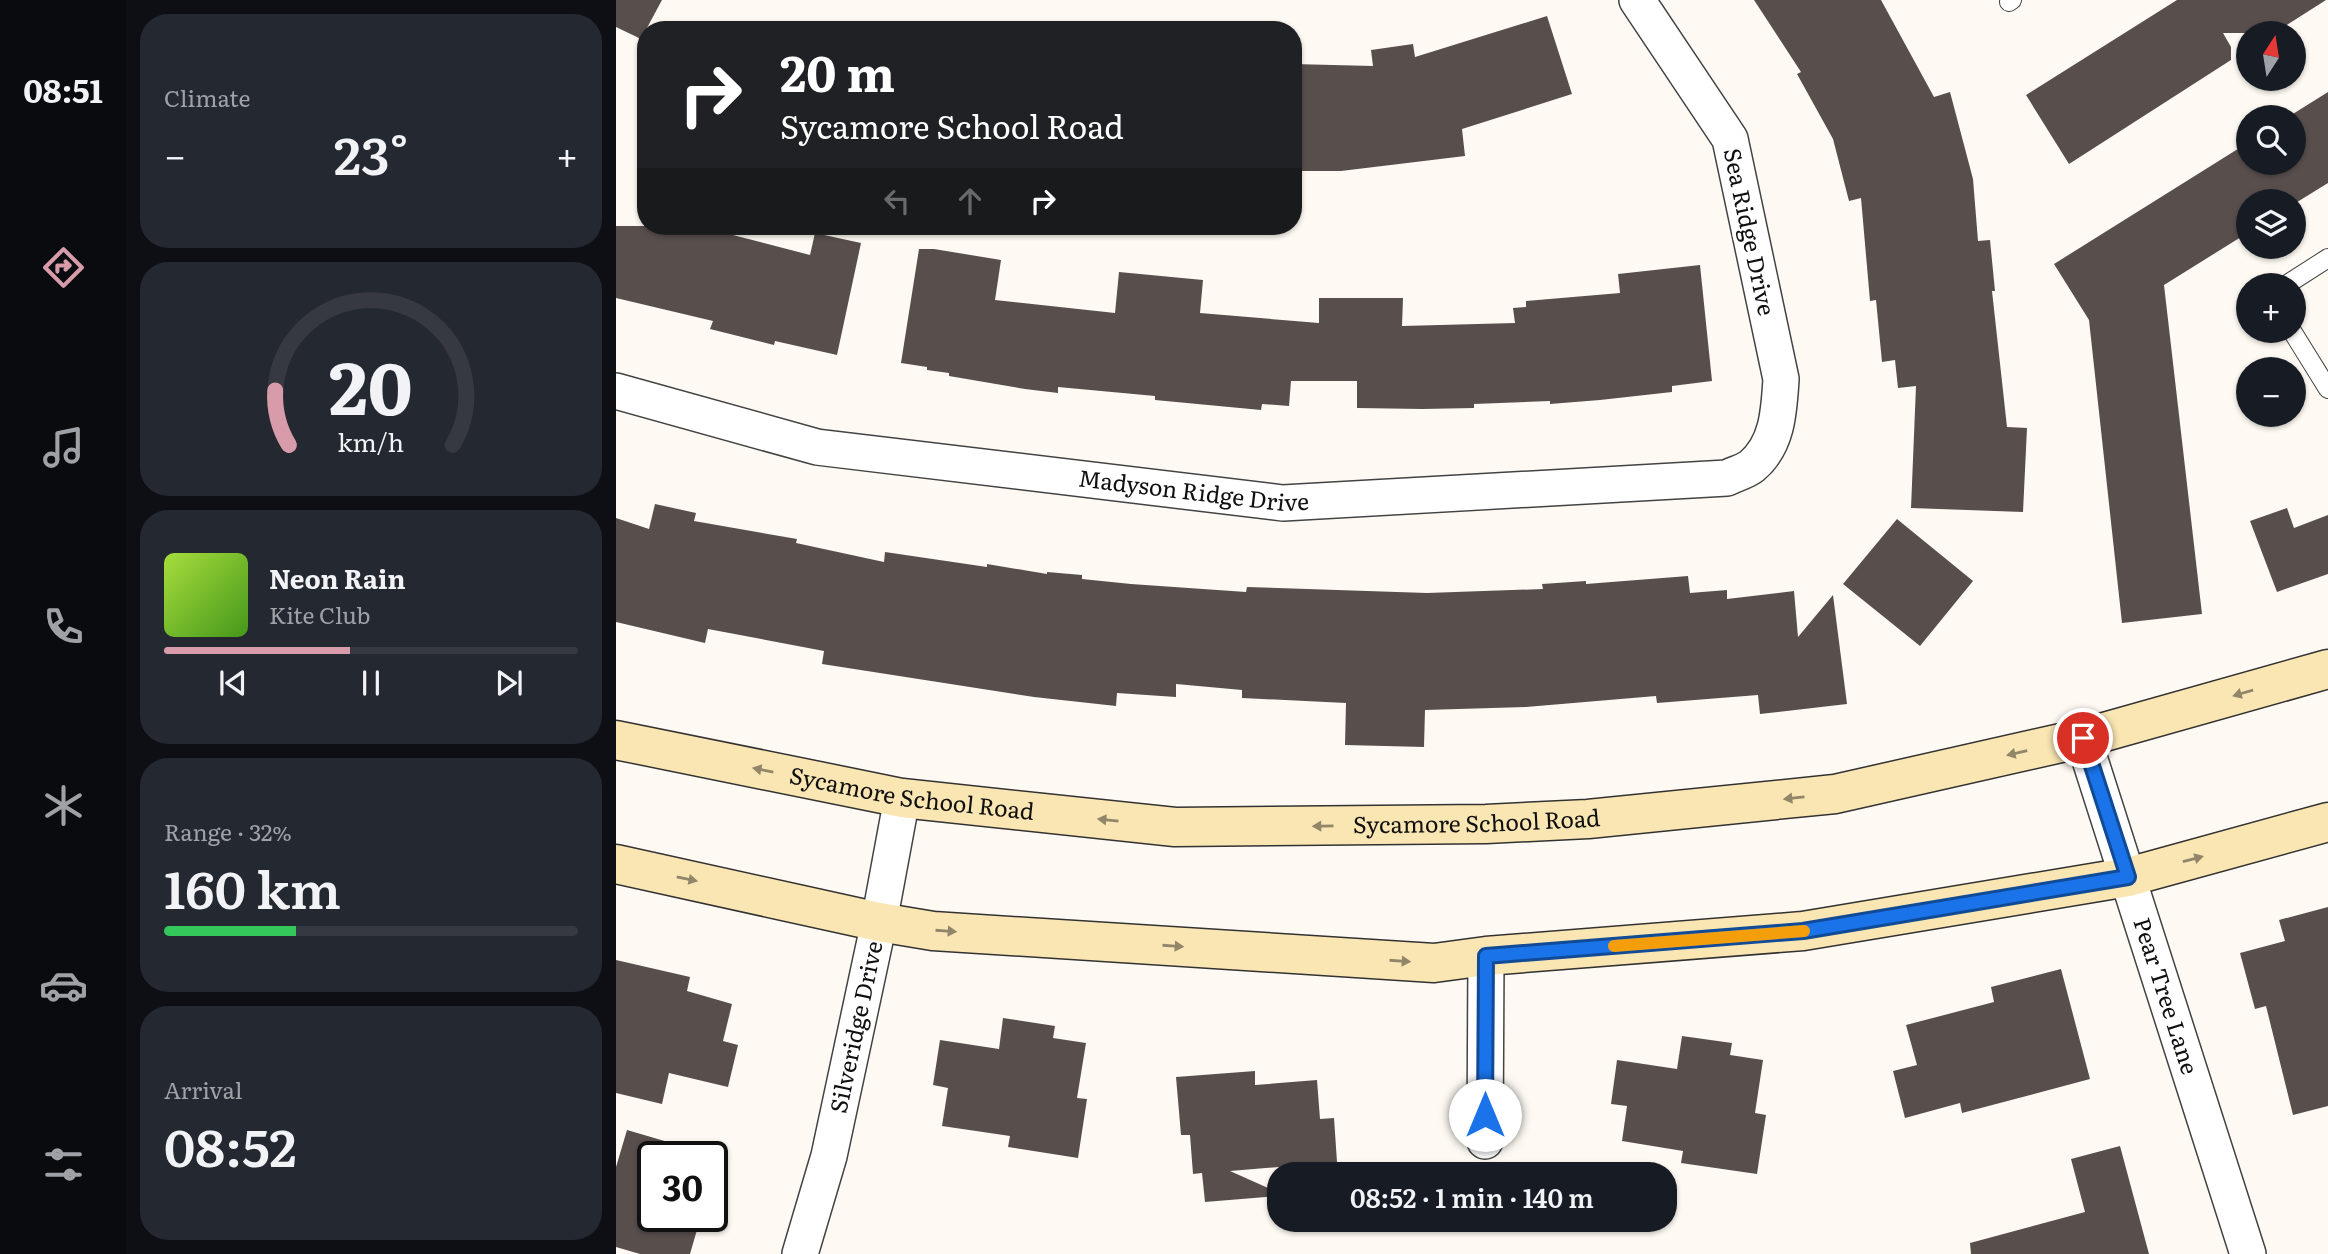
<!DOCTYPE html>
<html lang="en">
<head>
<meta charset="utf-8">
<style>
  body { margin:0; font-family:Literata,serif; background:#242831; color:#f1f3f6; height:100vh; display:flex; flex-direction:column; font-size:26px; white-space:nowrap }
  * { box-sizing:border-box; margin:0 }
  p { font-size:23px; color:#9ea1a6 }
  .icon { flex:none; width:38px; height:38px; fill:none; stroke:currentColor; stroke-width:2; stroke-linecap:round; stroke-linejoin:round }
  .map { position:relative; flex:1; overflow:hidden }
  .drawer { display:flex; flex-direction:column; gap:14px; padding:14px; background:#0d0f14; width:490px }
  .drawer>* { flex:none }
  .top-card { position:absolute; left:21px; top:21px; width:665px; height:214px; border-radius:28px; box-shadow:0 2px 5px #0004; background:#202124; color:#fff; overflow:hidden }
  .needle { width:46px; rotate:12deg }
  .tools { position:absolute; left:1620px; top:21px; display:grid; gap:14px }
  .tools a { display:grid; place-items:center; width:70px; height:70px; border-radius:50%; background:#171b24; box-shadow:0 2px 5px #0004; font-size:35px }
  .speed { position:absolute; left:21px; top:1141px; display:flex; gap:14px; font-size:35px; font-weight:700; text-align:center }
  .speed>* { display:grid; place-content:center; width:91px; height:91px; border-radius:50%; background:#171b24; box-shadow:0 2px 5px #0004; line-height:1 }
  .speed .limit { border:4px solid #111; border-radius:10px; background:#fff; color:#111 }
  .pin { position:absolute; display:grid; place-items:center; width:60px; height:60px; color:#fff; margin:-30px; border:4px solid #fff; border-radius:50%; box-shadow:0 2px 7px #0007 }
  .me { position:absolute; width:77px; margin:-38px; rotate:0deg; stroke-linejoin:round; filter:drop-shadow(0 0 5px #0008) }
  .turn { display:flex; align-items:center; gap:24px; height:147px; padding:0 28px; font-size:32px }
  .turn .icon { width:91px; height:91px; stroke-width:2.5 }
  .turn b { display:block; font-size:49px; line-height:60px }
  .lanes { display:flex; align-items:center; height:66px; padding:0 28px; background:#0003; justify-content:center; gap:35px; direction:ltr }
  .lanes .off { opacity:.35 }
  .big { font-size:52px; font-weight:600; line-height:1.1 }
  .drawer .card { flex:1; display:flex; flex-direction:column; justify-content:center; gap:10px; min-width:0; padding:0 24px; border-radius:28px; background:#242831 }
  .drawer .dial { align-items:center; gap:0 }
  .dial svg { height:182px; overflow:visible; fill:none; stroke:#363941; stroke-width:7; stroke-linecap:round; text-anchor:middle }
  .dial text { fill:#f1f3f6; stroke:none }
  .song { display:flex; align-items:center; gap:21px }
  .cover { width:84px; height:84px; border-radius:10px; background:linear-gradient(135deg,hsl(80 70% 55%),hsl(100 70% 35%)) }
  .played { height:7px; border-radius:4px; background:linear-gradient(90deg,#d79baa 45%,#363941 45%) }
  .keys { display:flex; justify-content:space-around; direction:ltr }
  .heat { display:flex; justify-content:space-between; align-items:center; font-size:38px; direction:ltr }
  .charge { height:10px; border-radius:5px; background:linear-gradient(90deg,#34c759 32%,#363941 0) }
  .trip { position:absolute; left:651px; top:1162px; width:410px; height:70px; border-radius:28px; background:#171b24; box-shadow:0 2px 5px #0004; font-weight:600; line-height:70px; text-align:center }
  main { display:flex; flex:1; min-height:0 }
  .tab-bar { display:flex; flex-direction:column; width:126px; justify-content:space-around; align-items:center; background:#090b0e; color:#9ea1a6 }
  .tab-bar .icon { width:49px; height:49px }
  .tab-bar .selected { color:#d79baa }
  .tab-bar b { font-size:32px; color:#f1f3f6 }
  .map>svg:first-child { display:block }
  .building { fill:#584f4d }
  .lines { fill:none; stroke-linecap:round; stroke-linejoin:round }
  .lane-casing { stroke:#434343; stroke-width:20 }
  .street-casing { stroke:#434343; stroke-width:38 }
  .secondary-casing { stroke:#323232; stroke-width:41 }
  .lane { stroke:#fff; stroke-width:18 }
  .street { stroke:#fff; stroke-width:35 }
  .secondary { stroke:#fae6b3; stroke-width:38 }
  .oneway { fill:#91866a }
  .route-casing { stroke:#114b97; stroke-width:18 }
  .route { stroke:#1a73e8; stroke-width:12 }
  .slow { stroke:#f59e0b; stroke-width:12 }
  .labels { text-anchor:middle; stroke-width:7; stroke-linejoin:round; paint-order:stroke }
  .street-label { font-size:23px; fill:#101010; stroke:#fff }
</style>
</head>
<body>
<main>
<nav class="tab-bar">
<b>08:51</b>
<svg class="icon selected" aria-label="directions" viewBox="0 0 24 24"><path d="M12 3l9 9-9 9-9-9zM9 14v-3h6M13 9l2 2-2 2"/></svg>
<svg class="icon" aria-label="music" viewBox="0 0 24 24"><path d="M9 18V5l10-2v13"/><circle cx="6" cy="18" r="3"/><circle cx="16" cy="16" r="3"/></svg>
<svg class="icon" aria-label="phone" viewBox="0 0 24 24"><path d="M5 4h4l2 5-3 2q2 4 5 5l2-3 5 2v4C11 20 4 13 5 4z"/></svg>
<svg class="icon" aria-label="climate" viewBox="0 0 24 24"><path d="M12 3v18M4 7l16 10M4 17L20 7"/></svg>
<svg class="icon" aria-label="car" viewBox="0 0 24 24"><path d="M5 17H2v-5l4-1 3-4h7l3 4 3 1v5h-3M9 17h6M6 11h13"/><circle cx="7" cy="17" r="2"/><circle cx="17" cy="17" r="2"/></svg>
<svg class="icon" aria-label="filters" viewBox="0 0 24 24"><path d="M4 7h16M4 17h16"/><circle cx="9" cy="7" r="2"/><circle cx="15" cy="17" r="2"/></svg>
</nav>
<section class="drawer">
<div class="card"><p>Climate</p>
<div class="heat"><a>−</a><b class="big">23°</b><a>+</a></div>
</div>
<div class="card dial"><svg viewBox="0 0 100 80">
<path d="M14 69A42 42 0 1 1 86 69"/>
<path d="M14 69A42 42 0 0 1 8 45" stroke="#d79baa"/>
<text x="50" y="56" font-size="32" font-weight="700">20</text>
<text x="50" y="72" font-size="11">km/h</text>
</svg></div>
<div class="card">
<div class="song"><i class="cover"></i><div><b>Neon Rain</b><p>Kite Club</p></div></div>
<div class="played"></div>
<div class="keys"><svg class="icon" aria-label="previous" viewBox="0 0 24 24"><path d="M18 5L8 12l10 7zM5 5v14"/></svg><svg class="icon" aria-label="pause" viewBox="0 0 24 24"><path d="M8 5v14M16 5v14"/></svg><svg class="icon" aria-label="next" viewBox="0 0 24 24"><path d="M6 5l10 7-10 7zM19 5v14"/></svg></div>
</div>
<div class="card"><p>Range · 32%</p><b class="big">160 km</b><div class="charge"></div></div>
<div class="card"><p>Arrival</p><b class="big">08:52</b></div>
</section>
<div class="map">
<svg width="1712" height="1254" viewBox="0 0 1712 1254">
  <rect width="100%" height="100%" fill="#fefaf3"/>
  <!-- building -->
  <g class="building">
    <polygon points="0,0 46,0 25,39 0,27"/>
    <polygon points="1138,0 1265,0 1318,97 1334,92 1357,179 1362,241 1374,240 1379,291 1376,291 1391,427 1411,428 1407,512 1295,508 1300,386 1282,388 1279,360 1266,362 1260,300 1254,301 1245,198 1233,201 1217,139 1181,74 1185,72"/>
    <polygon points="1561,0 1710,0 1658,33 1607,33 1615,47 1615,60 1453,164 1410,95"/>
    <polygon points="931,16 956,94 846,129 849,156 725,171 677,171 677,64 757,66 755,50 797,44 799,57"/>
    <polygon points="1712,92 1712,183 1678,204 1678,201 1633,201 1633,232 1548,285 1586,614 1506,623 1473,320 1438,264 1633,142 1633,163 1678,163 1678,117 1672,117"/>
    <polygon points="0,226 82,226 194,255 199,233 245,243 221,355 159,341 158,345 94,329 97,321 0,298"/>
    <polygon points="303,249 318,249 385,260 379,300 499,313 503,272 587,280 584,313 703,323 703,298 787,298 786,326 899,323 897,308 910,307 910,301 1004,293 1002,274 1084,265 1096,381 1056,386 1056,392 984,400 934,404 934,401 858,404 858,408 806,409 741,408 741,381 675,381 673,406 646,404 645,410 539,400 539,396 442,387 442,393 409,389 333,376 333,373 311,370 311,367 285,363"/>
    <polygon points="39,504 80,513 78,521 181,539 180,543 268,562 269,552 371,567 371,564 431,574 431,572 466,575 466,579 515,584 630,592 631,587 811,593 927,589 926,584 970,581 970,584 1072,576 1074,593 1111,590 1111,599 1178,591 1182,637 1217,595 1231,704 1144,714 1142,695 1041,703 1040,696 910,707 809,710 808,747 729,745 730,703 626,698 626,690 560,684 560,697 501,693 500,706 418,697 206,664 208,651 92,629 89,643 0,622 0,518 33,529"/>
    <polygon points="1671,508 1678,528 1712,515 1712,574 1661,592 1634,521"/>
    <polygon points="1281,519 1357,581 1304,646 1227,584"/>
    <polygon points="1712,907 1712,1106 1677,1115 1650,1006 1639,1009 1624,953 1669,941 1663,920"/>
    <polygon points="0,960 74,977 71,991 116,1004 107,1041 122,1045 112,1087 53,1073 46,1104 0,1093"/>
    <polygon points="1445,969 1474,1079 1346,1113 1344,1103 1289,1118 1277,1071 1301,1065 1290,1025 1378,1002 1375,987"/>
    <polygon points="387,1018 439,1026 437,1038 470,1043 461,1098 471,1099 462,1158 392,1147 394,1136 326,1126 332,1088 317,1085 324,1040 383,1049"/>
    <polygon points="1066,1036 1116,1043 1114,1055 1147,1060 1139,1113 1150,1115 1141,1174 1065,1163 1067,1151 1006,1141 1011,1106 995,1104 1001,1060 1061,1069"/>
    <polygon points="639,1071 639,1085 701,1080 704,1119 718,1118 721,1162 614,1171 663,1193 663,1196 589,1202 586,1173 577,1174 574,1135 565,1135 560,1077"/>
    <polygon points="11,1130 93,1154 92,1157 37,1157 37,1216 85,1216 74,1254 24,1254 0,1247 0,1167"/>
    <polygon points="1504,1146 1533,1254 1355,1254 1354,1243 1469,1212 1455,1159"/>
  </g>
  <g class="lines">
    <defs>
      <g id="lane">
        <polyline points="1393,2 1396,0"/>
        <polyline points="1670,285 1712,258"/>
        <polyline points="1676,331 1712,389"/>
      </g>
      <g id="street">
        <path id="s1" d="M0 391 201 447 667 503 1111 478C1119 474 1130 471 1136 466 1162 444 1163 410 1165 379L1114 139 1021 0"/>
        <path id="s2" d="M1467 738 1632 1254"/>
        <polyline points="869,1141 870,956"/>
        <path id="s3" d="M184 1254 213 1156 263 922 286 798"/>
      </g>
      <g id="secondary">
        <path id="s4" d="M0 740 286 798 559 827 870 824 972 819 1219 794 1467 738 1712 669"/>
        <polyline points="0,864 263,922 317,931 818,963 870,956 1187,931 1512,877 1712,822"/>
      </g>
    </defs>
    <!-- lane casing -->
    <use href="#lane" class="lane-casing"/>
    <!-- street casing -->
    <use href="#street" class="street-casing"/>
    <!-- secondary casing -->
    <use href="#secondary" class="secondary-casing"/>
    <!-- lane -->
    <use href="#lane" class="lane"/>
    <!-- street -->
    <use href="#street" class="street"/>
    <!-- secondary -->
    <use href="#secondary" class="secondary"/>
  </g>
  <!-- one-way arrows -->
  <defs><path id="oneway-solid" d="M-6-.8H1V-3.2L6.5 0L1 3.2V.8H-6Z" transform="scale(1.75)"/></defs>
  <g class="oneway">
    <use href="#oneway-solid" transform="translate(1627 693) rotate(164)"/>
    <use href="#oneway-solid" transform="translate(1401 753) rotate(167)"/>
    <use href="#oneway-solid" transform="translate(147 770) rotate(-169)"/>
    <use href="#oneway-solid" transform="translate(1178 798) rotate(174)"/>
    <use href="#oneway-solid" transform="translate(492 820) rotate(-174)"/>
    <use href="#oneway-solid" transform="translate(707 826) rotate(179)"/>
    <use href="#oneway-solid" transform="translate(1577 859) rotate(-15)"/>
    <use href="#oneway-solid" transform="translate(71 879) rotate(12)"/>
    <use href="#oneway-solid" transform="translate(330 931) rotate(4)"/>
    <use href="#oneway-solid" transform="translate(557 946) rotate(4)"/>
    <use href="#oneway-solid" transform="translate(784 961) rotate(4)"/>
  </g>
  <g class="lines">
    <defs>
      <polyline id="route" points="869,1115 870,956 1187,931 1512,877 1467,738"/>
    </defs>
    <!-- route casing -->
    <use href="#route" class="route-casing"/>
    <!-- route -->
    <use href="#route" class="route"/>
    <!-- slow -->
    <polyline class="slow" points="998,946 1188,931"/>
  </g>
  <g class="labels">
    <!-- street labels -->
    <g class="street-label">
      <text transform="translate(1133 232) rotate(78)" y="8">Sea Ridge Drive</text>
      <text dy="8" stroke="none"><textPath href="#s1" startOffset="588">Madyson Ridge Drive</textPath></text>
      <text dy="8" stroke="none"><textPath href="#s4" startOffset="301">Sycamore School Road</textPath></text>
      <text dy="8" stroke="none"><textPath href="#s4" startOffset="868">Sycamore School Road</textPath></text>
      <text dy="8" stroke="none"><textPath href="#s2" startOffset="271">Pear Tree Lane</textPath></text>
      <text dy="8" stroke="none"><textPath href="#s3" startOffset="234">Silveridge Drive</textPath></text>
    </g>
  </g>
</svg>
<div class="tools">
<a><svg class="needle" viewBox="-14 -14 28 28"><path d="M0-13l5 13h-10z" fill="#e53935"/><path d="M0 13l5-13h-10z" fill="#9ea1a6"/></svg></a>
<a><svg class="icon" aria-label="search" viewBox="0 0 24 24"><circle cx="10" cy="10" r="6"/><path d="M15 15l6 6"/></svg></a>
<a><svg class="icon" aria-label="layers" viewBox="0 0 24 24"><path d="M12 4l9 5-9 5-9-5zM3 14l9 5 9-5"/></svg></a>
<a>+</a>
<a>−</a>
</div>
<div class="speed"><div class="limit">30</div></div>
<div class="pin" style="left:1467px;top:738px;background:#d93025"><svg class="icon" aria-label="arrive" viewBox="0 0 24 24"><path d="M6 21V4h12l-3 4 3 4H6"/></svg></div>
<svg class="me" style="left:869px;top:1115px" viewBox="-20 -20 40 40"><circle r="19" fill="#fff"/><path d="M0-13L10 11 0 6-10 11z" fill="#1a73e8"/></svg>
<div class="trip">08:52 · 1 min · 140 m</div>
<div class="top-card">
<div class="turn"><svg class="icon" aria-label="right" viewBox="0 0 24 24"><path d="M7 20v-9h11M14 6l5 5-5 5"/></svg><div><b>20 m</b>Sycamore School Road</div></div>
<div class="lanes"><svg class="icon off" aria-label="left" viewBox="0 0 24 24"><path d="M17 20v-9H6M10 6l-5 5 5 5"/></svg><svg class="icon off" aria-label="ahead" viewBox="0 0 24 24"><path d="M12 20V5M6 11l6-6 6 6"/></svg><svg class="icon" aria-label="right" viewBox="0 0 24 24"><path d="M7 20v-9h11M14 6l5 5-5 5"/></svg></div>
</div>
</div>
</main>
</body>
</html>
